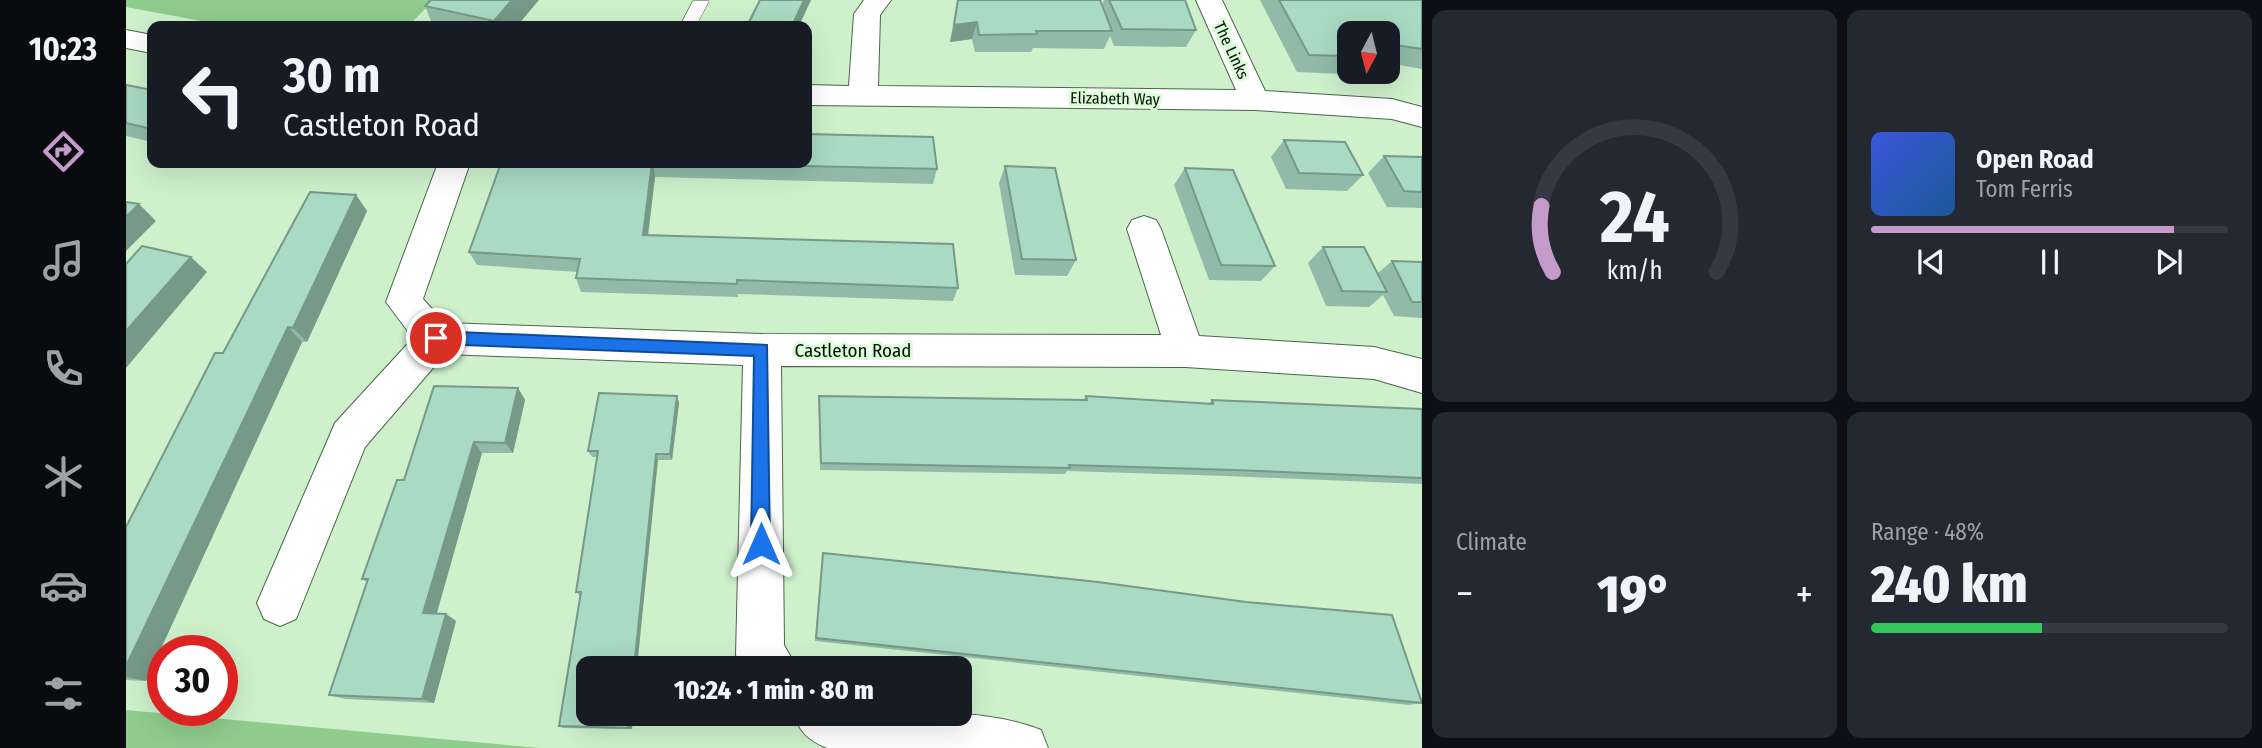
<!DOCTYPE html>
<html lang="en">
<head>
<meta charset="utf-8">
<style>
  body { margin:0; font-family:"Fira Sans Condensed",sans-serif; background:#242831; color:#f1f3f6; height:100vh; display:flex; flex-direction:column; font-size:26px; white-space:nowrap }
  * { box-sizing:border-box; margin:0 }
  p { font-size:23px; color:#9ea1a6 }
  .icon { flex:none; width:38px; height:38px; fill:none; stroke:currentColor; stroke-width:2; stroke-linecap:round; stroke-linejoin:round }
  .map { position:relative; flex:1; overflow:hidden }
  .side { display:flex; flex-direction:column; gap:10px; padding:10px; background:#0d0f14; width:840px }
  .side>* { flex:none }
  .guide { position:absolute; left:21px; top:21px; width:665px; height:147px; border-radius:14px; box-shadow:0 7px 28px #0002; background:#171b24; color:#f1f3f6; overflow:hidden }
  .needle { width:46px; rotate:187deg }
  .fabs { position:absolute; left:1211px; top:21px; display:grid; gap:14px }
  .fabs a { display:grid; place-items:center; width:63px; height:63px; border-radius:14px; background:#171b24; box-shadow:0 7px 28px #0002; font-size:35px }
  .speed { position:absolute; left:21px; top:635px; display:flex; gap:14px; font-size:35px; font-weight:700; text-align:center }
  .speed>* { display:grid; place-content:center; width:91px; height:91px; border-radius:50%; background:#171b24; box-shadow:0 7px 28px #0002; line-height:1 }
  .speed .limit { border:10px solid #d22; background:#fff; color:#111 }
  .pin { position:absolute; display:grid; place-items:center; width:60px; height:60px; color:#fff; margin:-30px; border:4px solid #fff; border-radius:50%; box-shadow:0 2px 7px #0007 }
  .me { position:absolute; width:77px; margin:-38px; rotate:0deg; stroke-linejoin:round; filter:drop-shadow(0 0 5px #0008) }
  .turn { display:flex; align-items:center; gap:24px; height:147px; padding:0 21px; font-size:32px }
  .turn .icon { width:91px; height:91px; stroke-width:2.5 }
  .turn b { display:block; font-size:49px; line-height:60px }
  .big { font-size:52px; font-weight:800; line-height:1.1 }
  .side .card { flex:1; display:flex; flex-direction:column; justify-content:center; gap:10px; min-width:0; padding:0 24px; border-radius:14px; background:#242831 }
  .side .dial { align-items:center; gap:0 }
  .dial svg { height:182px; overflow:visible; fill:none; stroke:#363941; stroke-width:7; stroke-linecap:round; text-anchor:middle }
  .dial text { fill:#f1f3f6; stroke:none }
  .song { display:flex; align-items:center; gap:21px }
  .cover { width:84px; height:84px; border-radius:10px; background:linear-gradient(135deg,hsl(230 70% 55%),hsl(210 70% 35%)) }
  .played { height:7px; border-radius:4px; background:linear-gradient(90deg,#c59bcc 85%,#363941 85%) }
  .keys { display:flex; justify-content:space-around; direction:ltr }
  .heat { display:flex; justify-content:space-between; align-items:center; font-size:38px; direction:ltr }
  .charge { height:10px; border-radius:5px; background:linear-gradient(90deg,#34c759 48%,#363941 0) }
  .side .tiles { flex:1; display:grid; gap:10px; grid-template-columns:repeat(2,1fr) }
  .trip { position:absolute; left:450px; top:656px; width:396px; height:70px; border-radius:14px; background:#171b24; box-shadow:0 7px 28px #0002; font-weight:800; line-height:70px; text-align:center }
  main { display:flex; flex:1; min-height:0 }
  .tabs { display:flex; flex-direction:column; width:126px; justify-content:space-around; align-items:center; background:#090b0e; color:#9ea1a6 }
  .tabs .icon { width:49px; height:49px }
  .tabs .selected { color:#c59bcc }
  .tabs b { font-size:32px; color:#f1f3f6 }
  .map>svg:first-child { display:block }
  .green { fill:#8fcc8e }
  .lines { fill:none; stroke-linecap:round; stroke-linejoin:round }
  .lane-casing { stroke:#486747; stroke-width:1 }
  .street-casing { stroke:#486747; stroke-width:2 }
  .lane { fill:#fff; fill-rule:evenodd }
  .street { fill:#fff; fill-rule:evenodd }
  .wall { fill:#91bba8 }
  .shaded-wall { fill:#769988 }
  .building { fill:#a9dac3; stroke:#769988; stroke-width:2 }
  .route { fill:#1a73e8; stroke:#114b97; stroke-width:2 }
  .labels { text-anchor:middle; stroke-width:6; stroke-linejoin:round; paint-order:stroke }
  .far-street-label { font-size:16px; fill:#061106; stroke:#dbfed9 }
  .street-label { font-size:19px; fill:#061106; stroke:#dbfed9 }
</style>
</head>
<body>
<main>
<nav class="tabs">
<b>10:23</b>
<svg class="icon selected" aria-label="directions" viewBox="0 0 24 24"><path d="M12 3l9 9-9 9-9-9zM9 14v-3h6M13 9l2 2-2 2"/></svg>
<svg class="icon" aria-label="music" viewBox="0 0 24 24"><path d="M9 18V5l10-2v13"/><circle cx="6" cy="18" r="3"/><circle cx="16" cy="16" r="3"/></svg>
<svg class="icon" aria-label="phone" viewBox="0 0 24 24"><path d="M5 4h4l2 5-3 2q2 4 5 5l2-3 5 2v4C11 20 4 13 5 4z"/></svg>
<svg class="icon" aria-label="climate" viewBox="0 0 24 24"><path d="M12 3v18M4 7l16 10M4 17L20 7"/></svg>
<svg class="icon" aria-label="car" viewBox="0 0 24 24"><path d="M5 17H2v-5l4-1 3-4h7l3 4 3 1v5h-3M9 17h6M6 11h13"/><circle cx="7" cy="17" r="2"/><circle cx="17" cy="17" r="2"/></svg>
<svg class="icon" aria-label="filters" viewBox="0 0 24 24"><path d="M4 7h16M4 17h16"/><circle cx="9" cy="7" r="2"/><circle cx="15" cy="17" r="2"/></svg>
</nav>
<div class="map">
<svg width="1296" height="748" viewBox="0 0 1296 748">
  <rect width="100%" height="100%" fill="#cef1cc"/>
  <!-- green -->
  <g class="green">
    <polygon points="0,0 308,0 282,26 102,26 0,7"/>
    <polygon points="0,710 413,748 0,748"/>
  </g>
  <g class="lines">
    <defs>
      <polygon id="lane" points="567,1 583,1 570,26 554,26"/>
      <g id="street">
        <polygon points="738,0 765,0 754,15 752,86 1110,90 1070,0 1096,0 1139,91 1266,99 1296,107 1296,127 1266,119 1129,110 681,105 681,85 723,86 728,14"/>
        <polygon points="0,30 26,35 26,53 0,48"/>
        <polygon points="312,163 344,163 297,299 319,323 636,334 1035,335 1001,229 1006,220 1018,216 1030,220 1035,229 1073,336 1248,347 1296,359 1296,393 1248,379 1059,367 655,366 658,645 671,668 616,668 610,655 617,365 319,354 239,447 170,619 154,626 138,619 131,603 209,423 287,338 260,302"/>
        <path d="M667 714C739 714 849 703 915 730L922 748H701C682 740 675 733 667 714Z"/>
      </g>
    </defs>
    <!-- lane casing -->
    <use href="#lane" class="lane-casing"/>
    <!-- street casing -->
    <use href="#street" class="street-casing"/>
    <!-- lane -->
    <use href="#lane" class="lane"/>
    <!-- street -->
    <use href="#street" class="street"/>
  </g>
  <!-- wall -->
  <g class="wall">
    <polygon points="305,0 391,26 307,26 299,6"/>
    <polygon points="831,0 974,0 976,5 978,0 1059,0 1070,30 1060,47 988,46 984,36 978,49 907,48 905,52 849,52 846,39 824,42"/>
    <polygon points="1134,0 1296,0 1296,69 1262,63 1262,33 1223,33 1223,64 1216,74 1171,72"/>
    <polygon points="0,85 26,90 26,142 0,136"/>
    <polygon points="1158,140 1237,175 1221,191 1160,189 1145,157"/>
    <polygon points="1258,156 1296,157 1296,208 1261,207 1242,173"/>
    <polygon points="375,163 681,163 811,169 807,184 529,177 522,236 832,288 827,301 612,294 612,297 455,292 450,278 451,272 351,265 343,252"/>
    <polygon points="879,166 950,260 941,276 889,275 873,183"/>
    <polygon points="1059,168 1149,266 1135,281 1083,280 1048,185"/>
    <polygon points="230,195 241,211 181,342 176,342 20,681 0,680 0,527 97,353"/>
    <polygon points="1197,247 1251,274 1266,261 1296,262 1296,318 1268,316 1257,295 1243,307 1200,306 1182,263"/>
    <polygon points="392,388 399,400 387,453 356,453 310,614 320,614 330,621 308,703 219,699 203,695 241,582 236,579 278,480"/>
    <polygon points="551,396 553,403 546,460 532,460 462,714 507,714 506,729 437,728 433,726 454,596 450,592 471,457 466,457 462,451"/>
    <polygon points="693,396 957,400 960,396 1082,404 1086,400 1296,409 1296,484 1100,476 941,471 939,474 694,470"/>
    <polygon points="697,553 1296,703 1283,705 689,641"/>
  </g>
  <!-- shaded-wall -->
  <g class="shaded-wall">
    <polygon points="386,0 413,0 391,26 370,26 368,21"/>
    <polygon points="678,0 685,0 673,26 666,26"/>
    <polygon points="851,22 846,39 824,42 828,25"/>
    <polygon points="527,163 529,177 520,250 517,235"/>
    <polygon points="230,195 241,211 181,342 167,328"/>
    <polygon points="13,204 30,221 0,251 0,217"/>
    <polygon points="65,257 81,272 0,368 0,331"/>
    <polygon points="162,327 176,342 20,681 0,677 0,666"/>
    <polygon points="392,388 399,400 387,453 379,443"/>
    <polygon points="551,396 553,403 546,460 544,454"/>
    <polygon points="348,442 356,453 309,620 297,613"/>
    <polygon points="530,454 532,460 511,668 508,668"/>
    <polygon points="320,614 330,621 308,703 296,699"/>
    <polygon points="504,714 507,714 506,729 502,728"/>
  </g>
  <!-- building -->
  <g class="building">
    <polygon points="305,0 386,0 368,21 299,6"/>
    <polygon points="634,0 678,0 666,26 621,26"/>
    <polygon points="832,0 974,0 986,31 910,31 911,34 853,35 851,22 828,25"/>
    <polygon points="983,0 1059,0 1070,30 996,29"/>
    <polygon points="1153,0 1296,0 1296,49 1262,44 1262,33 1223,33 1223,37 1217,36 1223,46 1223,56 1183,55"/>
    <polygon points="0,85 26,90 26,129 0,123"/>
    <polygon points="681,134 807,137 811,169 544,163 681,163"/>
    <polygon points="1158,140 1219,142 1237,175 1173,173"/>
    <polygon points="1258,156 1296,157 1296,192 1278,191"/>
    <polygon points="375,163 526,163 517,235 827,244 832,288 611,280 611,284 450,278 454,259 343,252"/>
    <polygon points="879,166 929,168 950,260 896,259"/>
    <polygon points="1059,168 1107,170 1149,266 1095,265"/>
    <polygon points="184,192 230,195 167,328 162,327 0,666 0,527 89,353 97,353"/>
    <polygon points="0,202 13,204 0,217"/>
    <polygon points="16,246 65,257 0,331 0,264"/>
    <polygon points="1197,247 1238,247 1261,292 1216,291"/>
    <polygon points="1266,261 1296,262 1296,302 1286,302"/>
    <polygon points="308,386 392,388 379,443 348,442 297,613 320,614 296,699 203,695 242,579 236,579 271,480 278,480"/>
    <polygon points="473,393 551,396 544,454 530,454 508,668 462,668 462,714 504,714 502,728 433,726 455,592 450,592 472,451 462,451"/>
    <polygon points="693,396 961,400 960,396 1087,404 1086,400 1296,409 1296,478 1108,470 943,465 944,468 695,463"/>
    <polygon points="697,553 972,582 1120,602 1266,615 1296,703 690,638"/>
  </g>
  <!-- route -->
  <polygon class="route" points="310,331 641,345 644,544 641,550 635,553 628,550 625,544 628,356 310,344 302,338"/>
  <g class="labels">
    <!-- far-street labels -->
    <g class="far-street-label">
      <text transform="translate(1106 50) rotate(65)" y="6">The Links</text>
      <text transform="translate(989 98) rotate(1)" y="6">Elizabeth Way</text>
    </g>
    <!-- street labels -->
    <g class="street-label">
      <text x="727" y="357">Castleton Road</text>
    </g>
  </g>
</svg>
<div class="fabs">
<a><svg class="needle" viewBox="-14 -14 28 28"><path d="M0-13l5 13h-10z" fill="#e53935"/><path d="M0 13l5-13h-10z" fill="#9ea1a6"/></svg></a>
</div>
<div class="speed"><div class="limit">30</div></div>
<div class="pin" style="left:310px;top:338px;background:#d93025"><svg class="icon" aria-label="arrive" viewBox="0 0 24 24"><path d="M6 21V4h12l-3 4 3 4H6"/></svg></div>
<svg class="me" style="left:635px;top:544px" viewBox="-20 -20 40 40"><path d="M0-17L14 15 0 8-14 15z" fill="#1a73e8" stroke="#fff" stroke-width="4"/></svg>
<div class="trip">10:24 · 1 min · 80 m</div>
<div class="guide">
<div class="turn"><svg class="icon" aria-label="left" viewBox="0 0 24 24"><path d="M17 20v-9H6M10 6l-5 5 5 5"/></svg><div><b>30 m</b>Castleton Road</div></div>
</div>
</div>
<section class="side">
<div class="tiles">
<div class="card dial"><svg viewBox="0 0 100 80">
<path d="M14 69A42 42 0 1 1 86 69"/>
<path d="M14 69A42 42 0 0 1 9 40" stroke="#c59bcc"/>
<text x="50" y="56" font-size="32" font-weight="700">24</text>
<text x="50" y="72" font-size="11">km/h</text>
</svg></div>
<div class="card">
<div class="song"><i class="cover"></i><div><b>Open Road</b><p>Tom Ferris</p></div></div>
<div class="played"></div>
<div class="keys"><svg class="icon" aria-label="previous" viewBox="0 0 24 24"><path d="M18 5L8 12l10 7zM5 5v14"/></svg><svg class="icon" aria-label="pause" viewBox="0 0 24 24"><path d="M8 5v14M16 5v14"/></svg><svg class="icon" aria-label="next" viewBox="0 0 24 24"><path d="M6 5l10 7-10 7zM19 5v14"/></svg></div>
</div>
<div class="card"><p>Climate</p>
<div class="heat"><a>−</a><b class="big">19°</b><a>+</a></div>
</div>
<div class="card"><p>Range · 48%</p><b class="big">240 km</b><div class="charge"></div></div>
</div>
</section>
</main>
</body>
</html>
